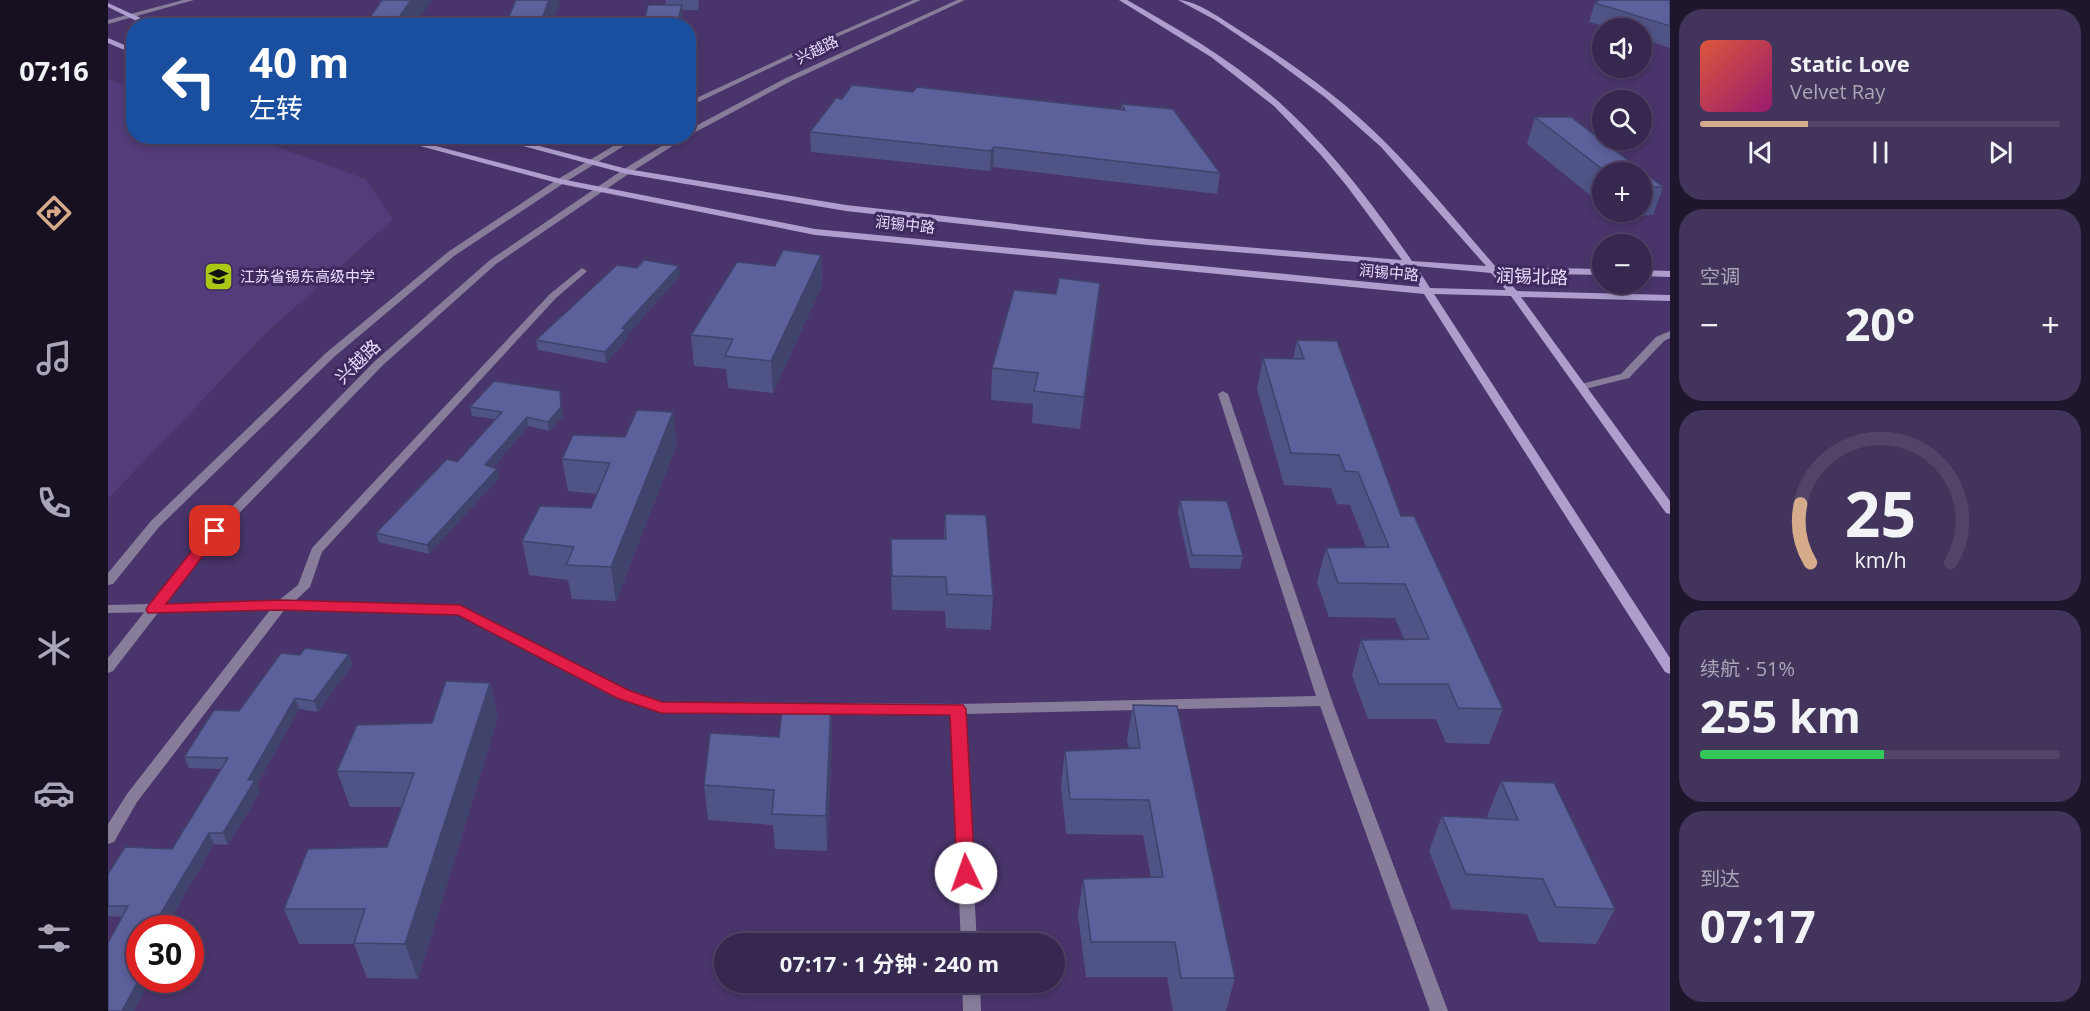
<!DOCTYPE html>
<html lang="zh">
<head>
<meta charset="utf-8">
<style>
  body { margin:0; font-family:"Open Sans","Noto Sans SC",sans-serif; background:#42345a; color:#f1f3f6; height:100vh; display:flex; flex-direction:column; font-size:22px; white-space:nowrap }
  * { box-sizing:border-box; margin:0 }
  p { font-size:20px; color:#aaa6b7 }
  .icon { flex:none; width:33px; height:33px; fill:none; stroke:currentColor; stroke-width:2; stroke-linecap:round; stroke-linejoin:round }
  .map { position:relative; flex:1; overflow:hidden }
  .sheet { display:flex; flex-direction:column; gap:9px; padding:9px; background:#1e162c; width:420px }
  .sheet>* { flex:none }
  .guide { position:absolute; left:18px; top:18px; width:570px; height:126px; border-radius:24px; box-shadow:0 3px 9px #0003,0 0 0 2px #514467; background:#1a4fa0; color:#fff; overflow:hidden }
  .controls { position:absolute; left:1484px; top:18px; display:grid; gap:12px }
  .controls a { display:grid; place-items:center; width:60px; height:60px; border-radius:50%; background:#372850; box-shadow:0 3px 9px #0003,0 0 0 2px #514467; font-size:30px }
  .speed { position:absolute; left:18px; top:915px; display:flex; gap:12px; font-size:30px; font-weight:700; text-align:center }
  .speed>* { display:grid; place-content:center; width:78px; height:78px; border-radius:50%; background:#372850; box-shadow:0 3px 9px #0003,0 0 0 2px #514467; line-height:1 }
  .speed .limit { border:9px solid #d22; background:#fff; color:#111 }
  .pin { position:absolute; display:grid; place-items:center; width:51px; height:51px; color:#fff; margin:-26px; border-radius:12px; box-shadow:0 3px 9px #0006 }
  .me { position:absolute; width:66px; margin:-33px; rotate:357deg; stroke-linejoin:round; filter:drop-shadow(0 0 4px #0008) }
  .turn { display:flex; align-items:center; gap:21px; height:126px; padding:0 24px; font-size:27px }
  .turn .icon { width:78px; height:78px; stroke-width:2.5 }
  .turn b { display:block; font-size:42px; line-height:51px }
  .big { font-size:45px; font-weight:700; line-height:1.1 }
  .sheet .tile { flex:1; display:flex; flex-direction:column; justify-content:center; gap:9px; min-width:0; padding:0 21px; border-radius:24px; background:#42345a }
  .sheet .dial { align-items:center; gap:0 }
  .dial svg { height:156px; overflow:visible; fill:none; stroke:#514467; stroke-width:7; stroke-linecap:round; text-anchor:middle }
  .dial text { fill:#f1f3f6; stroke:none }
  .song { display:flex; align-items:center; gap:18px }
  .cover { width:72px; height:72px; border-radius:9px; background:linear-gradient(135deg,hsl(10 70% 55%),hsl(320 70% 35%)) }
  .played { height:6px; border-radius:3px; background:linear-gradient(90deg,#d6ab8b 30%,#514467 30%) }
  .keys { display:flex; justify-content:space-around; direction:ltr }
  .heat { display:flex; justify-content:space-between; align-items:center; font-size:33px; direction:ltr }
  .charge { height:9px; border-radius:4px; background:linear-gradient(90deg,#34c759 51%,#514467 0) }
  .trip { position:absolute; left:606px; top:933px; width:351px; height:60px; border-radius:30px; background:#372850; box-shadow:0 3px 9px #0003,0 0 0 2px #514467; font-weight:700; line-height:60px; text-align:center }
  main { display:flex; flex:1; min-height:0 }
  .menu { display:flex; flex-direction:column; width:108px; justify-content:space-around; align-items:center; background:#161020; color:#aaa6b7 }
  .menu .icon { width:42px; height:42px }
  .menu .on { color:#d6ab8b }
  .menu b { font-size:27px; color:#f1f3f6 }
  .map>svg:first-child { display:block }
  .built { fill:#533c7a }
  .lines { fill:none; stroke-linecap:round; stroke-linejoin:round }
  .minor { fill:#877d9b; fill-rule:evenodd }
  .tertiary { fill:#877d9b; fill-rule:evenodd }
  .secondary { fill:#ad9ecd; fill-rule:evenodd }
  .wall { fill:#4f5385 }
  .shaded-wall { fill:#40436c }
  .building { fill:#5c609b; stroke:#40436c; stroke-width:1.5 }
  .route { fill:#e11d48; stroke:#92132f; stroke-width:1.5 }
  .labels { text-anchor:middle; stroke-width:6; stroke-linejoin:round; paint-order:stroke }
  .far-street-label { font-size:15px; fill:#e6dcfd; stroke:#3f2a5f }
  .far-poi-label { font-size:15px; fill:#e6dcfd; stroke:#3f2a5f; text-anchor:start }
  .street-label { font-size:18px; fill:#e6dcfd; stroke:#3f2a5f }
</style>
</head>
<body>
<main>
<nav class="menu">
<b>07:16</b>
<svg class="icon on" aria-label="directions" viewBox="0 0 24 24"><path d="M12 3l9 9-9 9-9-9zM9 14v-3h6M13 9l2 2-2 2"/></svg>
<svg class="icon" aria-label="music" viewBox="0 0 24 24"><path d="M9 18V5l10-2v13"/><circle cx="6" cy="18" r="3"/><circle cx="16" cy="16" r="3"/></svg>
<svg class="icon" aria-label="phone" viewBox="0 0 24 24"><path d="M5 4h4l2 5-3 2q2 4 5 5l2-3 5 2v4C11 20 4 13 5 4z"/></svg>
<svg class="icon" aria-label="climate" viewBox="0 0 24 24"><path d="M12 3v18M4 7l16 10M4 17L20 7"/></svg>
<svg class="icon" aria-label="car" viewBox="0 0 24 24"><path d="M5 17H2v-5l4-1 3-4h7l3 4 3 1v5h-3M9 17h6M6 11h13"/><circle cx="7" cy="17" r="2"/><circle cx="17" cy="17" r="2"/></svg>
<svg class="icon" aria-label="filters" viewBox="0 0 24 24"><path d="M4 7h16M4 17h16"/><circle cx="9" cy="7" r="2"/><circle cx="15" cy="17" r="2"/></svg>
</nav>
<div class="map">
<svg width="1562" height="1011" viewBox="0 0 1562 1011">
  <rect width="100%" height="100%" fill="#49356b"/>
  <!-- built -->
  <polygon class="built" points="0,79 25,89 26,136 143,137 257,179 285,219 157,334 0,499"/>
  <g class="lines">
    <!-- minor -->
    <g class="minor">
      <polygon points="474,268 479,271 477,273 448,298 214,552 202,587 187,601 353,606 520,690 554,702 688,703 693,704 695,708 693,712 553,712 510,698 351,614 177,609 29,802 6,842 0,844 0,824 19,794 162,610 0,613 0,605 170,601 190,585 204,548 442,294"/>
      <polygon points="1562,331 1562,338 1556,341 1521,378 1473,390 1468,387 1469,385 1513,374 1548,337"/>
      <polygon points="1115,391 1120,394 1224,701 1340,1011 1322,1011 1212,706 857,714 869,944 853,944 843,714 709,713 704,712 702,708 704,704 709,703 850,704 1208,696 1110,394"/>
      <polygon points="854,982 872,982 873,1011 855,1011"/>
    </g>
    <!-- tertiary -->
    <g class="tertiary">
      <polygon points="75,0 86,0 0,24 0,20"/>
      <polygon points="805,0 813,0 706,47 580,107 580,102 702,45"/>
      <polygon points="849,0 857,0 683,81 580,136 580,130 678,78"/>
      <polygon points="522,136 532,136 456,183 346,256 226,357 51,527 5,584 0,585 0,573 43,521 218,353 340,252 450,179"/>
      <polygon points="570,136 580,136 522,173 388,264 275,365 111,534 5,671 0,673 0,658 103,528 267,361 382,260 516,169"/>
    </g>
    <!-- secondary -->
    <g class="secondary">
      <path d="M1011 0H1019C1072 30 1125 61 1171 102 1222 148 1265 204 1304 261L1378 266 1273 147 1218 98 1164 58 1109 21 1070 0C1088 0 1115 20 1131 30 1183 63 1235 99 1279 144 1318 183 1352 226 1388 267L1494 269V275L1393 273 1409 291 1562 295V301L1413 297 1562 501V514L1558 513 1403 296 1326 294 1562 658V674L1557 672 1316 294 707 235 453 184 275 136H290L453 179 707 229 1312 287 1298 266 1040 245 738 211 519 174 378 136H393L519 169 738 205 1040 239 1294 260 1238 185 1212 154 1166 106 1103 57ZM1308 266 1383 273 1398 290 1322 288Z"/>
      <polygon points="0,3 48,25 49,26 39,26 0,7"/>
      <polygon points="0,38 26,49 26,54 0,43"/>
      <polygon points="1533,270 1562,271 1562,277 1533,276"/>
    </g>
  </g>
  <!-- wall -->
  <g class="wall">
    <polygon points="557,0 591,0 590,10 574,10 576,26 535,26 558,5"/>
    <polygon points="1562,0 1562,48 1533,38 1533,28 1502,28 1481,22 1487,3"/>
    <polygon points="805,92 1013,109 1013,104 1112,173 1109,194 885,167 882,171 703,152 702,132 734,99"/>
    <polygon points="1427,117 1463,117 1555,187 1545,215 1508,216 1503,212 1533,212 1533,172 1494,172 1494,205 1419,144"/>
    <polygon points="713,255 714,285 665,393 620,388 618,369 586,366 583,335 667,266"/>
    <polygon points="572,276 519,335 519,339 498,363 430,350 428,340"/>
    <polygon points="992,283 989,313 972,429 924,423 925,404 883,400 884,368"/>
    <polygon points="1189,340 1293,516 1395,709 1381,744 1338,743 1328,719 1260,719 1244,675 1253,640 1296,639 1287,618 1221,617 1209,582 1218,548 1258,547 1242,505 1229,504 1223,488 1176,485 1149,389 1155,358 1185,359"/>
    <polygon points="452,391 455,416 441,431 420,426 385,468 391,478 321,554 271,542 268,533 349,462 387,419 364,416 362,407"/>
    <polygon points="569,444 508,601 464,599 460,580 421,575 414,541 483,508 489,494 460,491 454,459"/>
    <polygon points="1072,500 1135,556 1132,569 1082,568 1070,513"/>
    <polygon points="837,514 885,596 883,630 838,628 837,611 784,610 783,573 783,539 836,539"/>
    <polygon points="241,654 244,665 210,712 191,709 149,784 152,792 120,845 106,844 57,928 32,928 14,917 0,916 0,874 64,849 113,769 81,768 76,757 131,711 192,655"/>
    <polygon points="382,683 390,717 310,979 259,978 246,944 191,944 176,909 279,847 294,807 242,807 229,771 324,723"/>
    <polygon points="723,704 724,739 719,851 667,849 665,825 600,820 596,785"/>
    <polygon points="1025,705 1127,978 1118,1011 1065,1011 1059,977 978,977 970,915 975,879 1043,878 1035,835 958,834 953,786 957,751 1021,748 1019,740"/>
    <polygon points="1393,781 1507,909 1488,944 1431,942 1419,914 1344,909 1321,851 1334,816 1380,818 1379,816"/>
  </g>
  <!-- shaded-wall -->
  <g class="shaded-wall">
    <polygon points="303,0 324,0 306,26 285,26"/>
    <polygon points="441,0 453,0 444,26 431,26"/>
    <polygon points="574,5 576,26 568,26"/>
    <polygon points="886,147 885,167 882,171 883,151"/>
    <polygon points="713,255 714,285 665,393 663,361"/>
    <polygon points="571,266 572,276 519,335 519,339 498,363 497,352 514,328"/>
    <polygon points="992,283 989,313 972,429 976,397"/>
    <polygon points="452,391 455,416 441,431 440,422"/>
    <polygon points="565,412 569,444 508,601 503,567"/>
    <polygon points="419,417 420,426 379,475 377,465"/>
    <polygon points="389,469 391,478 321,554 319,545"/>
    <polygon points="241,654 244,665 210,712 206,701"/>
    <polygon points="382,683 390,717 310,979 297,944"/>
    <polygon points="187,698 191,709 149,784 152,792 120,845 115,833 140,780"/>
    <polygon points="723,704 724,739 719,851 718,816"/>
    <polygon points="101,833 106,844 57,928 44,928"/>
    <polygon points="32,977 32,980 42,980 26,1011 14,1011"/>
  </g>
  <!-- building -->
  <g class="building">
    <polygon points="274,0 303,0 285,26 256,26"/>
    <polygon points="408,0 441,0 431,26 397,26"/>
    <polygon points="1491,0 1562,0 1562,26 1487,3"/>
    <polygon points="540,5 574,5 568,26 535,26"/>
    <polygon points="744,85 805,92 809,87 1017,110 1013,104 1065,109 1112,173 886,147 883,151 702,132 728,98 734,99"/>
    <polygon points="1427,117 1463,117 1555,187 1533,188 1533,172 1498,172"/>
    <polygon points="675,250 713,255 663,361 617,356 625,339 583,335 629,262 667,266"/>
    <polygon points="536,260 571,266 514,328 518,329 497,352 428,340 509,265 529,268"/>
    <polygon points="951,278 992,283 976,397 926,391 930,373 884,368 906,290 948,294"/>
    <polygon points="1189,340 1229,341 1293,516 1306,516 1395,709 1350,708 1340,684 1271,684 1253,640 1321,639 1297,584 1230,583 1218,548 1281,547 1250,472 1237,471 1231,455 1183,453 1155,358 1196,359"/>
    <polygon points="386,381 452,391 453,407 440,422 419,417 377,465 389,469 319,545 268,533 339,459 349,462 394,412 362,407"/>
    <polygon points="529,410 565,412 503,567 458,565 466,547 414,541 432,506 483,508 502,463 454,459 465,435 517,437"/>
    <polygon points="1072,500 1119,501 1135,556 1084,555"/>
    <polygon points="837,514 878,515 885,596 839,594 838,577 784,576 783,539 838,539"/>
    <polygon points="197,648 241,654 206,701 187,698 140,780 147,780 115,833 101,833 44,928 32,928 32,977 14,1011 0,1011 0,943 20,906 0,906 0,874 17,847 64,849 120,758 76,757 106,710 131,711 173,653 192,655"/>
    <polygon points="338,681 382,683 297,944 246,943 257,909 176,909 200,849 279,847 306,773 229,771 249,725 324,723"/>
    <polygon points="675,702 723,704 718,816 664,814 666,790 596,785 602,733 671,737"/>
    <polygon points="1025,705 1069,706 1127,978 1073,978 1067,942 983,942 975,879 1055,877 1041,800 962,799 957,751 1032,748"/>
    <polygon points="1393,781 1446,783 1507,909 1448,907 1435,879 1358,874 1334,816 1410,820"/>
  </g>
  <!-- route -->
  <polygon class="route" points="107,527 114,531 58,604 173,600 352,605 520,690 554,702 855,705 858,709 867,873 864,878 858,881 851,878 849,873 842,715 553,713 509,698 350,615 173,610 40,613 38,610 40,606 102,528"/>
  <!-- icons -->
  <defs>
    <symbol id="school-square" viewBox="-11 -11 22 22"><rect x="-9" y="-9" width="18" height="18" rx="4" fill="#abc614" stroke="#3f2a5f"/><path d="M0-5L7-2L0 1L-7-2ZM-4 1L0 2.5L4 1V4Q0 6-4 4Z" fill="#111"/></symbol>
  </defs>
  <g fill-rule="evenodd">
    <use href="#school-square" x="94" y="260" width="33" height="33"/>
  </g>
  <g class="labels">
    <!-- far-street labels -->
    <g class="far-street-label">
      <text transform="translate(709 50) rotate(-26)" y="5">兴越路</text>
      <text transform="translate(797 225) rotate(6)" y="5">润锡中路</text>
      <text transform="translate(1281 273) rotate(5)" y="5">润锡中路</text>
    </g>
    <!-- far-poi labels -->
    <g class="far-poi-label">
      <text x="132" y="282">江苏省锡东高级中学</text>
    </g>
    <!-- street labels -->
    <g class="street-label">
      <text transform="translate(1424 277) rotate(2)" y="6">润锡北路</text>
      <text transform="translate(250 362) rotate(-44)" y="6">兴越路</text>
    </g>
  </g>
</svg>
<div class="controls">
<a><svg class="icon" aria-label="sound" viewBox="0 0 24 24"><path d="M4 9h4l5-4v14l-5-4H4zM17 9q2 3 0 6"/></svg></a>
<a><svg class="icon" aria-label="search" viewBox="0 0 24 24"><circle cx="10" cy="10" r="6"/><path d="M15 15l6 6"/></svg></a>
<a>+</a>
<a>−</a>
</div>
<div class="speed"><div class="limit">30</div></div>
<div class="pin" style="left:107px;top:531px;background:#d93025"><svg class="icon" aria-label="arrive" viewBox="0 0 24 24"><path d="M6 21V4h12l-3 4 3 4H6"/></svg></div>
<svg class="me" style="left:858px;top:873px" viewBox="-20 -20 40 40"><circle r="19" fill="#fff"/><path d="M0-13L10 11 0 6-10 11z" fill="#e11d48"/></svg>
<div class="trip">07:17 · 1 分钟 · 240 m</div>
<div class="guide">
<div class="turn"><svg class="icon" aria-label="left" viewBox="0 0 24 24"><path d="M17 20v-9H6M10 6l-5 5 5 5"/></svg><div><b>40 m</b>左转</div></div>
</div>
</div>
<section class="sheet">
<div class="tile">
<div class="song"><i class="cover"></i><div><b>Static Love</b><p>Velvet Ray</p></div></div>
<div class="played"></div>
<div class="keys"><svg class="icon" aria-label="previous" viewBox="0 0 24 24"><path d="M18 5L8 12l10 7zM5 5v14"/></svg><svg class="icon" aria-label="pause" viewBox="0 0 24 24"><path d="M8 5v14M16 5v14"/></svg><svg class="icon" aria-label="next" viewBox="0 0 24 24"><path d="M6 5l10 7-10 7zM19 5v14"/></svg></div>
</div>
<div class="tile"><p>空调</p>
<div class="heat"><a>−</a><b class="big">20°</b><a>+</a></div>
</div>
<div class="tile dial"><svg viewBox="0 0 100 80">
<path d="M14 69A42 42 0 1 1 86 69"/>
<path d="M14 69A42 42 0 0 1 9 39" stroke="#d6ab8b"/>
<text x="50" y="56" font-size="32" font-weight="700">25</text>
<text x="50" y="72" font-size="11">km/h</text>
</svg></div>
<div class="tile"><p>续航 · 51%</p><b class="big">255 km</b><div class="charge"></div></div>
<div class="tile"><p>到达</p><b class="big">07:17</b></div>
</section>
</main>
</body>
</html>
